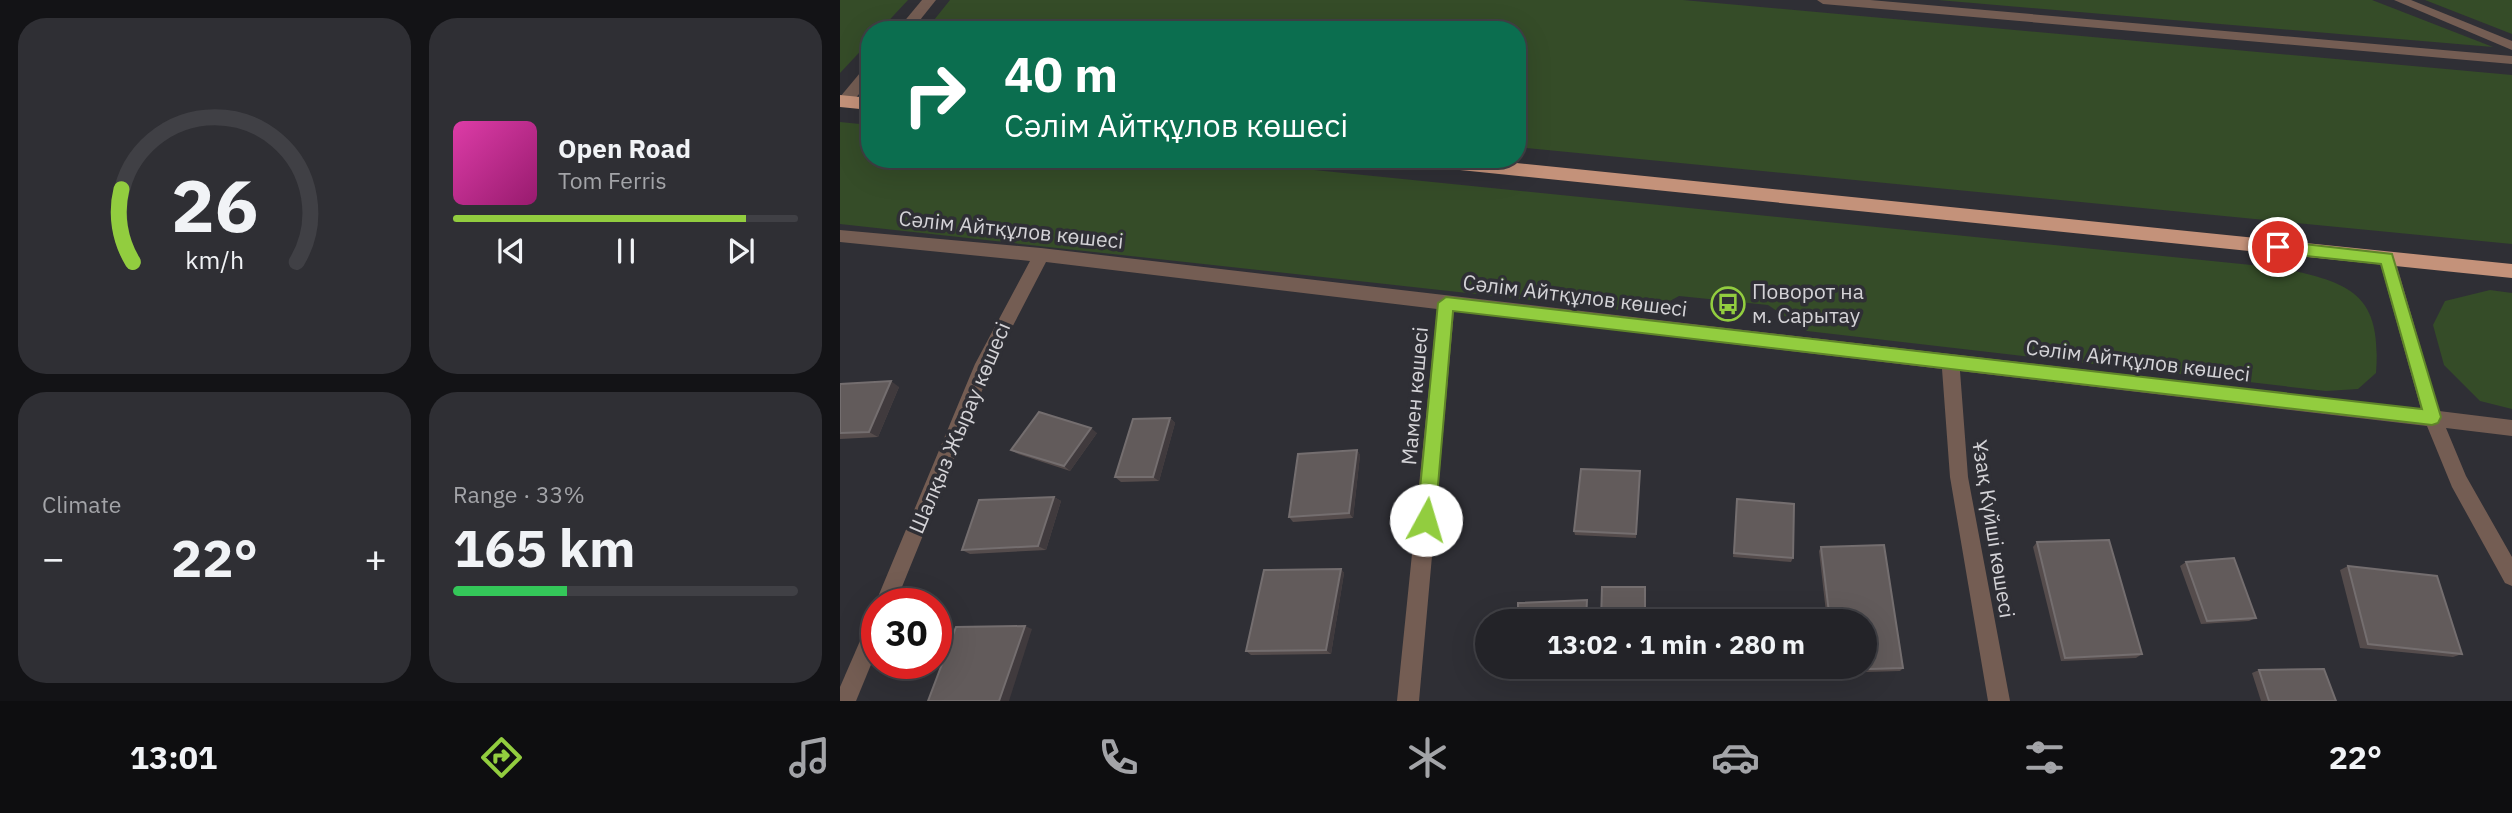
<!DOCTYPE html>
<html lang="en">
<head>
<meta charset="utf-8">
<style>
  body { margin:0; font-family:"IBM Plex Sans",sans-serif; background:#2f2f34; color:#f1f3f6; height:100vh; display:flex; flex-direction:column; font-size:26px; white-space:nowrap }
  * { box-sizing:border-box; margin:0 }
  p { font-size:23px; color:#a3a4a8 }
  .icon { flex:none; width:38px; height:38px; fill:none; stroke:currentColor; stroke-width:2; stroke-linecap:round; stroke-linejoin:round }
  .map { position:relative; flex:1; overflow:hidden }
  .side { display:flex; flex-direction:column; gap:18px; padding:18px; background:#131316; width:840px }
  .side>* { flex:none }
  .top-card { position:absolute; left:21px; top:21px; width:665px; height:147px; border-radius:28px; box-shadow:0 7px 28px #0002,0 0 0 2px #404045; background:#0b6e4f; color:#fff; overflow:hidden }
  .speed { position:absolute; left:21px; top:588px; display:flex; gap:14px; font-size:35px; font-weight:700; text-align:center }
  .speed>* { display:grid; place-content:center; width:91px; height:91px; border-radius:50%; background:#232328; box-shadow:0 7px 28px #0002,0 0 0 2px #404045; line-height:1 }
  .speed .limit { border:10px solid #d22; background:#fff; color:#111 }
  .pin { position:absolute; display:grid; place-items:center; width:60px; height:60px; color:#fff; margin:-30px; border:4px solid #fff; border-radius:50%; box-shadow:0 2px 7px #0007 }
  .me { position:absolute; width:77px; margin:-38px; rotate:6deg; stroke-linejoin:round; filter:drop-shadow(0 0 5px #0008) }
  .turn { display:flex; align-items:center; gap:24px; height:147px; padding:0 28px; font-size:32px }
  .turn .icon { width:91px; height:91px; stroke-width:2.5 }
  .turn b { display:block; font-size:49px; line-height:60px }
  .big { font-size:52px; font-weight:700; line-height:1.1 }
  .side .card { flex:1; display:flex; flex-direction:column; justify-content:center; gap:10px; min-width:0; padding:0 24px; border-radius:28px; background:#2f2f34 }
  .side .dial { align-items:center; gap:0 }
  .dial svg { height:182px; overflow:visible; fill:none; stroke:#404045; stroke-width:7; stroke-linecap:round; text-anchor:middle }
  .dial text { fill:#f1f3f6; stroke:none }
  .song { display:flex; align-items:center; gap:21px }
  .cover { width:84px; height:84px; border-radius:10px; background:linear-gradient(135deg,hsl(320 70% 55%),hsl(320 70% 35%)) }
  .played { height:7px; border-radius:4px; background:linear-gradient(90deg,#92cd3f 85%,#404045 85%) }
  .keys { display:flex; justify-content:space-around; direction:ltr }
  .heat { display:flex; justify-content:space-between; align-items:center; font-size:38px; direction:ltr }
  .charge { height:10px; border-radius:5px; background:linear-gradient(90deg,#34c759 33%,#404045 0) }
  .side .tiles { flex:1; display:grid; gap:18px; grid-template-columns:repeat(2,1fr) }
  .trip { position:absolute; left:635px; top:609px; width:402px; height:70px; border-radius:35px; background:#232328; box-shadow:0 7px 28px #0002,0 0 0 2px #404045; font-weight:700; line-height:70px; text-align:center }
  .tab-bar { display:flex; height:112px; justify-content:space-around; align-items:center; background:#0e0e10; color:#a3a4a8 }
  .tab-bar .icon { width:49px; height:49px }
  .tab-bar .selected { color:#92cd3f }
  .tab-bar b { font-size:32px; color:#f1f3f6 }
  main { display:flex; flex:1; min-height:0 }
  .map>svg:first-child { display:block }
  .green { fill:#354c28 }
  .lines { fill:none; stroke-linecap:round; stroke-linejoin:round }
  .service { fill:#745d53; fill-rule:evenodd }
  .minor { fill:#745d53; fill-rule:evenodd }
  .trunk { fill:#c4927a; fill-rule:evenodd }
  .wall { fill:#554c4c }
  .shaded-wall { fill:#403a3d }
  .building { fill:#625b5b; stroke:#746e6f; stroke-width:2 }
  .route { fill:#92cd3f; stroke:#5f8529; stroke-width:2 }
  .labels { text-anchor:middle; stroke-width:7; stroke-linejoin:round; paint-order:stroke }
  .street-label { font-size:21px; fill:#d4d3d7; stroke:#2f2f35 }
  .poi-label { font-size:21px; fill:#d4d3d7; stroke:#2f2f35; text-anchor:start }
</style>
</head>
<body>
<main>
<section class="side">
<div class="tiles">
<div class="card dial"><svg viewBox="0 0 100 80">
<path d="M14 69A42 42 0 1 1 86 69"/>
<path d="M14 69A42 42 0 0 1 9 37" stroke="#92cd3f"/>
<text x="50" y="56" font-size="32" font-weight="700">26</text>
<text x="50" y="72" font-size="11">km/h</text>
</svg></div>
<div class="card">
<div class="song"><i class="cover"></i><div><b>Open Road</b><p>Tom Ferris</p></div></div>
<div class="played"></div>
<div class="keys"><svg class="icon" aria-label="previous" viewBox="0 0 24 24"><path d="M18 5L8 12l10 7zM5 5v14"/></svg><svg class="icon" aria-label="pause" viewBox="0 0 24 24"><path d="M8 5v14M16 5v14"/></svg><svg class="icon" aria-label="next" viewBox="0 0 24 24"><path d="M6 5l10 7-10 7zM19 5v14"/></svg></div>
</div>
<div class="card"><p>Climate</p>
<div class="heat"><a>−</a><b class="big">22°</b><a>+</a></div>
</div>
<div class="card"><p>Range · 33%</p><b class="big">165 km</b><div class="charge"></div></div>
</div>
</section>
<div class="map">
<svg width="1672" height="701" viewBox="0 0 1672 701">
  <rect width="100%" height="100%" fill="#2f2f35"/>
  <!-- green -->
  <g class="green">
    <polygon points="0,0 68,0 40,30 30,30 30,41 0,73"/>
    <polygon points="110,0 843,0 1672,75 1672,244 677,147 677,30 86,30"/>
    <polygon points="1098,0 1532,0 1653,47"/>
    <polygon points="1585,0 1672,0 1672,34"/>
    <path d="M0 122 30 125V159H367L1441 268C1510 283 1542 293 1536 373L1518 389 1486 391 967 331 928 305 839 296 808 313 0 224Z"/>
    <polygon points="1650,290 1672,293 1672,409 1640,401 1604,365 1593,325 1605,301"/>
  </g>
  <g class="lines">
    <!-- service -->
    <g class="service">
      <polygon points="977,0 1030,0 1672,56 1672,64 983,4"/>
      <polygon points="1554,0 1571,0 1672,41 1672,50"/>
    </g>
    <!-- minor -->
    <g class="minor">
      <polygon points="82,0 96,0 72,30 57,30"/>
      <polygon points="30,66 30,81 9,106 0,106 0,97 25,67"/>
      <polygon points="0,230 201,248 1581,409 1539,259 1541,254 1553,254 1555,259 1599,411 1672,420 1672,436 1606,428 1626,476 1672,557 1672,586 1665,583 1612,487 1587,426 1120,371 1128,477 1170,701 1148,701 1110,477 1102,369 614,311 579,701 557,701 597,309 206,262 152,366 55,604 37,604 37,609 35,604 135,364 190,261 0,242"/>
      <polygon points="37,615 37,650 16,701 0,701 0,687 30,618"/>
    </g>
    <!-- trunk -->
    <g class="trunk">
      <polygon points="0,95 30,98 30,110 0,107"/>
      <polygon points="563,159 637,159 1672,264 1672,278 571,165"/>
    </g>
  </g>
  <!-- wall -->
  <g class="wall">
    <polygon points="0,384 59,387 38,437 0,439"/>
    <polygon points="330,418 335,423 319,481 281,482 275,477"/>
    <polygon points="257,433 230,471 178,454 171,450"/>
    <polygon points="517,450 520,455 513,518 453,522 449,517"/>
    <polygon points="800,471 796,538 735,535 734,531"/>
    <polygon points="214,497 221,501 206,550 130,554 122,550"/>
    <polygon points="897,504 953,558 951,562 893,557"/>
    <polygon points="1197,542 1302,654 1296,658 1221,661 1193,547"/>
    <polygon points="981,547 1063,668 1060,671 994,673 993,667 1026,667 1026,621 987,621 979,551"/>
    <polygon points="1346,562 1416,618 1409,621 1361,624 1340,566"/>
    <polygon points="1508,566 1622,654 1613,657 1520,648 1500,570"/>
    <polygon points="501,569 504,573 491,654 411,655 406,651"/>
    <polygon points="745,667 745,679 678,679 676,676"/>
    <polygon points="1419,670 1496,701 1421,701 1412,673"/>
  </g>
  <!-- shaded-wall -->
  <g class="shaded-wall">
    <polygon points="51,381 59,387 38,437 29,432"/>
    <polygon points="330,418 335,423 319,481 313,477"/>
    <polygon points="251,428 257,433 230,471 224,466"/>
    <polygon points="517,450 520,455 513,518 509,513"/>
    <polygon points="214,497 221,501 206,550 198,546"/>
    <polygon points="501,569 504,573 491,654 486,650"/>
    <polygon points="185,626 192,629 169,701 159,701"/>
  </g>
  <!-- building -->
  <g class="building">
    <polygon points="51,381 29,432 0,433 0,384"/>
    <polygon points="199,412 251,428 224,466 171,450"/>
    <polygon points="330,418 313,477 275,477 293,419"/>
    <polygon points="517,450 509,513 449,517 458,454"/>
    <polygon points="741,469 800,471 796,534 734,531"/>
    <polygon points="214,497 198,546 122,550 139,500"/>
    <polygon points="897,499 954,504 953,558 894,553"/>
    <polygon points="1269,540 1302,654 1225,658 1197,542"/>
    <polygon points="1044,545 1063,668 995,670 995,667 1026,667 1026,621 990,621 981,547"/>
    <polygon points="1394,558 1416,618 1367,621 1346,562"/>
    <polygon points="1508,566 1597,576 1622,654 1528,644"/>
    <polygon points="501,569 486,650 406,651 424,570"/>
    <polygon points="762,587 805,587 805,621 761,621"/>
    <polygon points="747,600 746,621 678,621 678,603"/>
    <polygon points="185,626 159,701 88,701 116,627"/>
    <polygon points="676,667 744,667 743,676 676,676"/>
    <polygon points="1484,669 1496,701 1429,701 1419,670"/>
  </g>
  <!-- route -->
  <polygon class="route" points="1438,241 1552,254 1601,417 1598,423 1592,425 613,311 595,520 592,526 586,529 580,526 577,520 598,303 606,297 1582,409 1541,264 1438,253 1431,247"/>
  <!-- icons -->
  <defs>
    <symbol id="bus-ring" viewBox="-11 -11 22 22"><circle r="9.5" fill="#2f2f35" stroke="#92cd3f" stroke-width="1.5"/><path d="M-5-6H5V4H4V6H2V4H-2V6H-4V4H-5ZM-3.5-4V0h7V-4ZM-3.5 1.2v1.5H-2V1.2ZM2 1.2v1.5H3.5V1.2Z" fill="#92cd3f"/></symbol>
  </defs>
  <g fill-rule="evenodd">
    <use href="#bus-ring" x="869" y="285" width="38" height="38"/>
  </g>
  <g class="labels">
    <!-- street labels -->
    <g class="street-label">
      <text transform="translate(171 230) rotate(6)" y="7">Сәлім Айтқұлов көшесі</text>
      <text transform="translate(735 296) rotate(7)" y="7">Сәлім Айтқұлов көшесі</text>
      <text transform="translate(1298 361) rotate(7)" y="7">Сәлім Айтқұлов көшесі</text>
      <text transform="translate(575 396) rotate(-85)" y="7">Мамен көшесі</text>
      <text transform="translate(120 428) rotate(-67)" y="7">Шалқыз Жырау көшесі</text>
      <text transform="translate(1153 529) rotate(81)" y="7">Ұзақ Күйші көшесі</text>
    </g>
    <!-- poi labels -->
    <g class="poi-label">
      <text x="912" y="299">Поворот на<tspan x="912" dy="24">м. Сарытау</tspan></text>
    </g>
  </g>
</svg>
<div class="speed"><div class="limit">30</div></div>
<div class="pin" style="left:1438px;top:247px;background:#d93025"><svg class="icon" aria-label="arrive" viewBox="0 0 24 24"><path d="M6 21V4h12l-3 4 3 4H6"/></svg></div>
<svg class="me" style="left:586px;top:520px" viewBox="-20 -20 40 40"><circle r="19" fill="#fff"/><path d="M0-13L10 11 0 6-10 11z" fill="#92cd3f"/></svg>
<div class="trip">13:02 · 1 min · 280 m</div>
<div class="top-card">
<div class="turn"><svg class="icon" aria-label="right" viewBox="0 0 24 24"><path d="M7 20v-9h11M14 6l5 5-5 5"/></svg><div><b>40 m</b>Сәлім Айтқұлов көшесі</div></div>
</div>
</div>
</main>
<nav class="tab-bar">
<b>13:01</b>
<svg class="icon selected" aria-label="directions" viewBox="0 0 24 24"><path d="M12 3l9 9-9 9-9-9zM9 14v-3h6M13 9l2 2-2 2"/></svg>
<svg class="icon" aria-label="music" viewBox="0 0 24 24"><path d="M9 18V5l10-2v13"/><circle cx="6" cy="18" r="3"/><circle cx="16" cy="16" r="3"/></svg>
<svg class="icon" aria-label="phone" viewBox="0 0 24 24"><path d="M5 4h4l2 5-3 2q2 4 5 5l2-3 5 2v4C11 20 4 13 5 4z"/></svg>
<svg class="icon" aria-label="climate" viewBox="0 0 24 24"><path d="M12 3v18M4 7l16 10M4 17L20 7"/></svg>
<svg class="icon" aria-label="car" viewBox="0 0 24 24"><path d="M5 17H2v-5l4-1 3-4h7l3 4 3 1v5h-3M9 17h6M6 11h13"/><circle cx="7" cy="17" r="2"/><circle cx="17" cy="17" r="2"/></svg>
<svg class="icon" aria-label="filters" viewBox="0 0 24 24"><path d="M4 7h16M4 17h16"/><circle cx="9" cy="7" r="2"/><circle cx="15" cy="17" r="2"/></svg>
<b>22°</b>
</nav>
</body>
</html>
